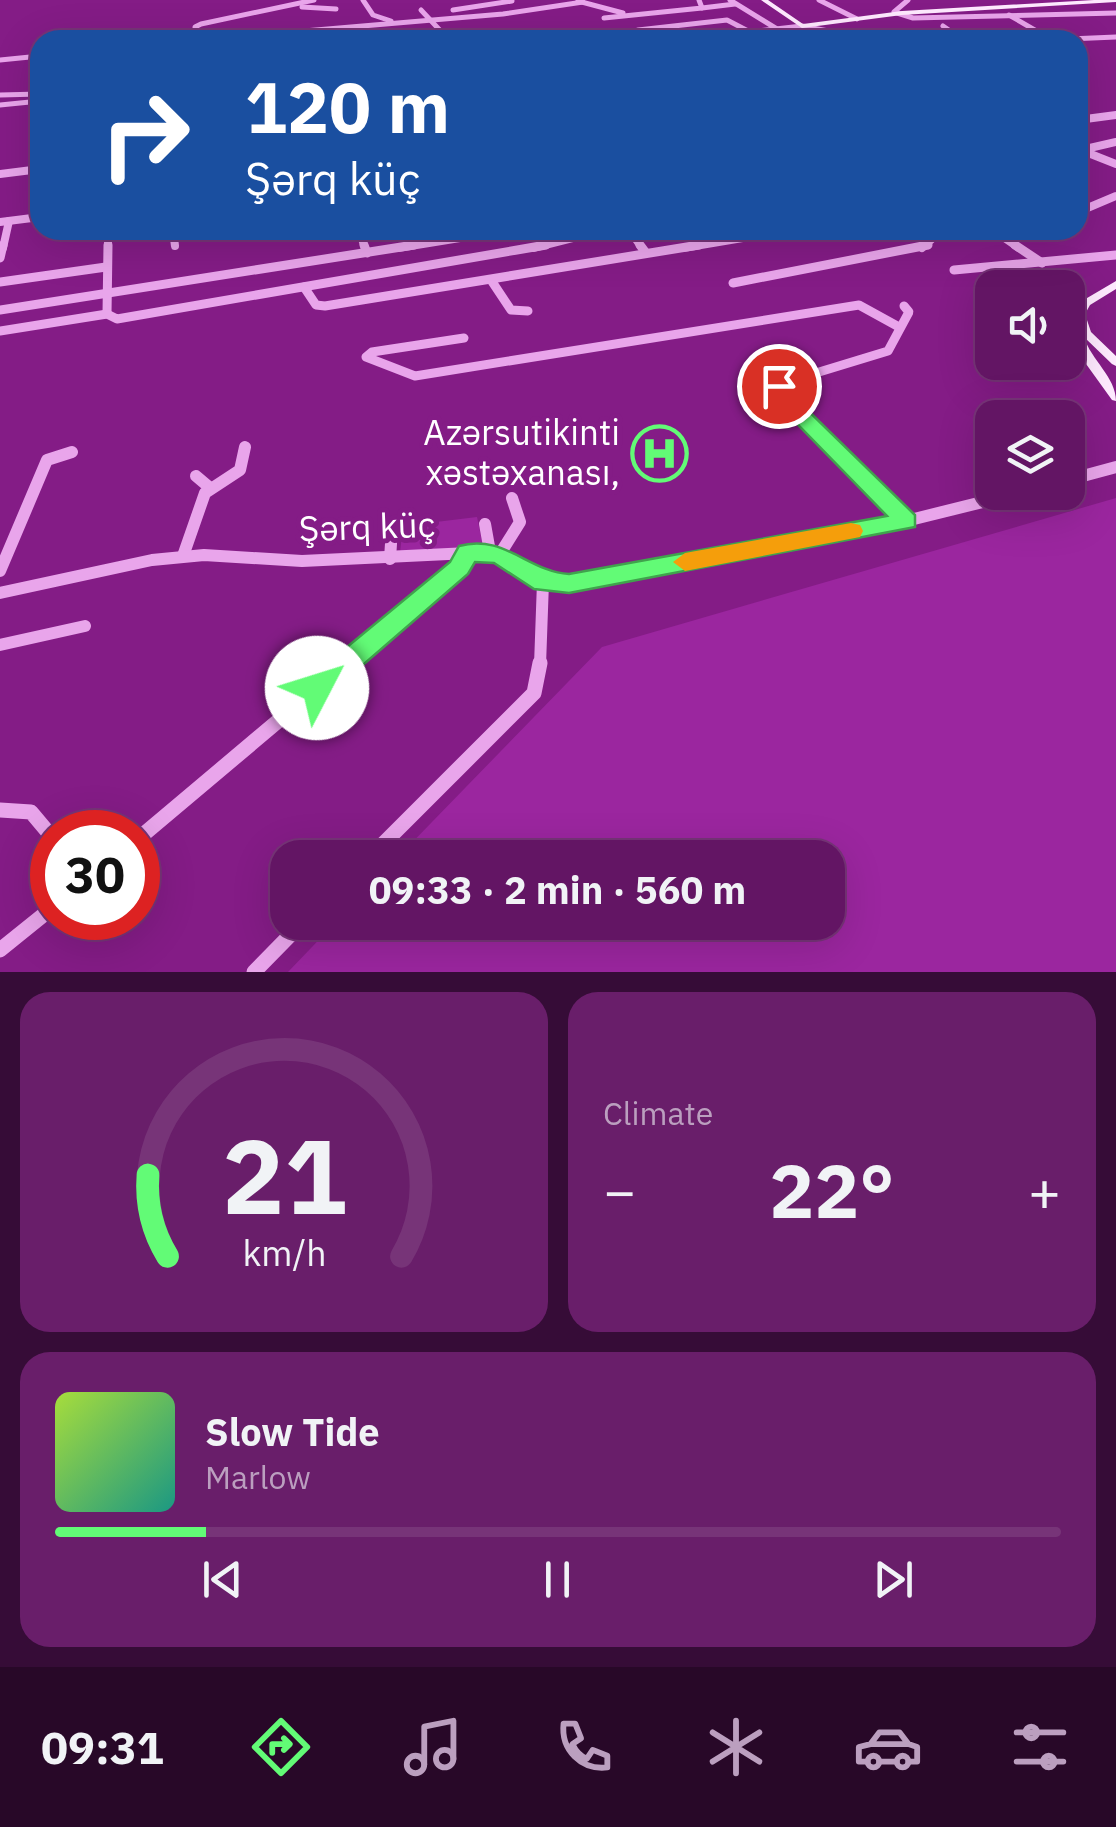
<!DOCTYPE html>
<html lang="en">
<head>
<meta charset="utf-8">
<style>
  body { margin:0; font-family:"IBM Plex Sans",sans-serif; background:#691e6a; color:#f1f3f6; height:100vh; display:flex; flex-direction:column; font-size:38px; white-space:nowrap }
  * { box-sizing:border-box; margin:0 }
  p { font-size:32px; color:#bb9fbf }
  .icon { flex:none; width:55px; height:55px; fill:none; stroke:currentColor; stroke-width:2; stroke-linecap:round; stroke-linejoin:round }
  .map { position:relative; height:972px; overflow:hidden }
  .drawer { display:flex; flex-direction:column; gap:20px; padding:20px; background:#360c37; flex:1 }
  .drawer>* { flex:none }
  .top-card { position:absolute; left:30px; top:30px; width:1058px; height:210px; border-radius:30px; box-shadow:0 10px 40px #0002,0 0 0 2px #773478; background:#1a4fa0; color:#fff; overflow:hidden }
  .controls { position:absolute; left:975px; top:270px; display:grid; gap:20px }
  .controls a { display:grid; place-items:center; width:110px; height:110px; border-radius:20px; background:#631564; box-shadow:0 10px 40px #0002,0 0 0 2px #773478; font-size:50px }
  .speed { position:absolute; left:30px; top:810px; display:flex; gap:20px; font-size:50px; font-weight:700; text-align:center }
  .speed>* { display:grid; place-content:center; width:130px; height:130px; border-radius:50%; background:#631564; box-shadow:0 10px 40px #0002,0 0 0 2px #773478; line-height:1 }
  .speed .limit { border:15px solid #d22; background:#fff; color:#111 }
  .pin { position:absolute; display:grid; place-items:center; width:85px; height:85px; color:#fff; margin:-42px; border:5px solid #fff; border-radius:50%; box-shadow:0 2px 10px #0007 }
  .me { position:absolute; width:110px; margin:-55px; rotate:50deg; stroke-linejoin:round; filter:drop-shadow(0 0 8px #0008) }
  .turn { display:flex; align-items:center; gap:35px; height:210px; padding:0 50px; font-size:45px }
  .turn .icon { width:130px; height:130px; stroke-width:2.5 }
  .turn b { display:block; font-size:70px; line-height:85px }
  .big { font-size:75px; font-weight:800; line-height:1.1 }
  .drawer .widget { flex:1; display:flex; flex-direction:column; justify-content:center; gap:15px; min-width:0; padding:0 35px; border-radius:30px; background:#691e6a }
  .drawer .dial { align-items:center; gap:0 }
  .dial svg { height:260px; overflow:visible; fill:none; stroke:#773478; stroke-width:7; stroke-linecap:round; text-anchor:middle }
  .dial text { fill:#f1f3f6; stroke:none }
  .song { display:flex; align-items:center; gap:30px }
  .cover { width:120px; height:120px; border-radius:15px; background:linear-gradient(135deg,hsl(80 70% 55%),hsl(170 70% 35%)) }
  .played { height:10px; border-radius:5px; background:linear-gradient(90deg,#62fb76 15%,#773478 15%) }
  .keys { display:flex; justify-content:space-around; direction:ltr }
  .heat { display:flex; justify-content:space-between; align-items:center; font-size:55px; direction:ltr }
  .drawer .tiles { flex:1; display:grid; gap:20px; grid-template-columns:1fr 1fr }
  .widget:last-child { grid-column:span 2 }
  .trip { position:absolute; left:270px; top:840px; width:575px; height:100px; border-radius:30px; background:#631564; box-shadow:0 10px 40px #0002,0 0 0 2px #773478; font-weight:800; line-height:100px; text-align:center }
  .dock { display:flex; height:160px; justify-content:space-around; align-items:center; background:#280828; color:#bb9fbf }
  .dock .icon { width:70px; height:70px }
  .dock .on { color:#62fb76 }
  .dock b { font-size:45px; color:#f1f3f6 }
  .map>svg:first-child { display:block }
  .green { fill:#9b269f }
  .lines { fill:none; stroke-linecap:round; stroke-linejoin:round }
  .minor-far4 { stroke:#e9a5eb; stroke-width:5 }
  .minor-far3 { stroke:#e9a5eb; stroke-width:8 }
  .minor-far2 { stroke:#e9a5eb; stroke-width:9 }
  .minor-far1 { stroke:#e9a5eb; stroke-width:12 }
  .minor { stroke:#e9a5eb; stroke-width:15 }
  .major { fill:#fee9fe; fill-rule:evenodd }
  .route { fill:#62fb76; stroke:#40a34d; stroke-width:2.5 }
  .slow { fill:#f59e0b }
  .labels { text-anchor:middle; stroke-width:10; stroke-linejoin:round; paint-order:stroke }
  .poi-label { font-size:35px; fill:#fff; stroke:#841c86; text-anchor:end }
  .street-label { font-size:35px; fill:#fff; stroke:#841c86 }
</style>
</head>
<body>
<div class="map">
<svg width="1116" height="972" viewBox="0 0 1116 972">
  <rect width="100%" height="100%" fill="#841c86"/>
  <!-- green -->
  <g class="green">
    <polygon points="1116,498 1116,972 288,972 335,923 828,922 828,858 398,857 602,647"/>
    <polygon points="477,517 483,546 400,553 403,526"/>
  </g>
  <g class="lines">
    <!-- minor-far4 -->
    <g class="minor-far4">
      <polyline points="363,0 373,15 391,21"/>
      <polyline points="730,0 777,29"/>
      <polyline points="819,0 857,19"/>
      <polyline points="908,0 894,12 913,18 1116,13"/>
      <polyline points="578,1 623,13"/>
      <polyline points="302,7 336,9"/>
      <polyline points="702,8 735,4"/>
      <polyline points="421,10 449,40"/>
      <polyline points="453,10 512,1"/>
      <polyline points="1009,15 1052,40"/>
      <polyline points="604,18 702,8 699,0"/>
      <polyline points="943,26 963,40"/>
      <polyline points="638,30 727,20 750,32"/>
      <polyline points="1000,31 1013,40"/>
      <polyline points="196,40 195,27 201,24 314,0"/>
      <polyline points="197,40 503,14 583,2"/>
      <polyline points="676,40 802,26 876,40"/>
      <polyline points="1045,40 1116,37"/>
      <polyline points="0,60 40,56"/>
      <polyline points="0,95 40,94"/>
      <polyline points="0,105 40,101"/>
    </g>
    <!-- minor-far3 -->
    <g class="minor-far3">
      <polyline points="1078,120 1116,115"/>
      <polyline points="1078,149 1116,164"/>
      <polyline points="1081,150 1116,142"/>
      <polyline points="0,174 40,169"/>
      <polyline points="1078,212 1116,196"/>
      <polyline points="0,222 40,217"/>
      <polyline points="173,230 175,246"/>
      <polyline points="359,230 365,248"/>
      <polyline points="993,230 1019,248"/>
      <polyline points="314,237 315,230"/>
      <polyline points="3,248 9,221"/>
      <polyline points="108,248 108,230"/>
      <polyline points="398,248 510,230"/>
      <polyline points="533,248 604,230"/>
      <polyline points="642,248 633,235 666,230"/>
      <polyline points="683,248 791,230"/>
      <polyline points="922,248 935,236 996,230"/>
    </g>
    <!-- minor-far2 -->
    <g class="minor-far2">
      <polyline points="364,245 367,253"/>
      <polyline points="640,245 646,253"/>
      <polyline points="1015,245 1042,263"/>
      <polyline points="0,258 3,245"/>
      <polyline points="954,270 1116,255"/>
      <polyline points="491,280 511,310 528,311"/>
      <polyline points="0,282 106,267"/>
      <polyline points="733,283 928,245"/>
      <polyline points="304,287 316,305 325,306 699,245"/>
      <polyline points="0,310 414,245"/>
      <polyline points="107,314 108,245"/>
      <polyline points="0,331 107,314 117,319 546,245"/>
      <polyline points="464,338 372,352 366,357 415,376 859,305 899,327"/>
      <polyline points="816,429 778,390 783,383 888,351 909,312 904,306"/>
    </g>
    <!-- minor-far1 -->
    <g class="minor-far1">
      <polyline points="814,427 906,521"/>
      <polyline points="196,476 209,487"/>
      <polyline points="1068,480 1116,467"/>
      <polyline points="485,524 490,552"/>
      <polyline points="500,554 520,522 512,498"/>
      <polyline points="183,556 205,493 240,470 245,447"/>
      <polyline points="390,559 392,528"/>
      <polyline points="0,571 47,460 72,452"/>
      <polyline points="0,593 152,560 204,555 302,561 490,552 543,582 569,583 906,521 1023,492"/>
      <polyline points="0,645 85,626"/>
      <polyline points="344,665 459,568 468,552"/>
      <polyline points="540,665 543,582"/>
    </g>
    <!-- minor -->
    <g class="minor">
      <polyline points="0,810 31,812 52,837"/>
      <polyline points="138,839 347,663"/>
      <polyline points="369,858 534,693 540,663"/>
      <polyline points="0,950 52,908"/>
      <polyline points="254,972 303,922"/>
    </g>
    <!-- major -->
    <g class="major">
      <polygon points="761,0 768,0 803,24 902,11 1094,0 1116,0 1116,2 902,15 802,28"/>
      <path d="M1116 281V289L1090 305 1085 314 1091 332 1116 356V366L1112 364 1084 337C1091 360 1116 377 1116 401L1112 400 1076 350 1068 323 1082 301Z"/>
    </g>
  </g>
  <!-- route -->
  <path class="route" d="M779 380 786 382 790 393 915 515V527L569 593 534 589 494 563 475 562 468 574 327 696H307L303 688 307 680 450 562 459 546C503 533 529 572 569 574L887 516 773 399 769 386Z"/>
  <!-- slow -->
  <polygon class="slow" points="851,523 860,525 863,531 860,537 685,571 673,562 685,553"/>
  <!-- icons -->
  <defs>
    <symbol id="hospital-ring" viewBox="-11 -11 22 22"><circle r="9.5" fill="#841c86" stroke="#62fb76" stroke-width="1.5"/><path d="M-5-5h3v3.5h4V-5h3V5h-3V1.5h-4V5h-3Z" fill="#62fb76"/></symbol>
  </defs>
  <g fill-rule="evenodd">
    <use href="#hospital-ring" x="628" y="422" width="63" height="63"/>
  </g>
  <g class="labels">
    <!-- poi labels -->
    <g class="poi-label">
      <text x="620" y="445">Azərsutikinti<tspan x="620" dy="40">xəstəxanası,</tspan></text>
    </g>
    <!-- street labels -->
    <g class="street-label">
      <text transform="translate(367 527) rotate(-2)" y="12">Şərq küç</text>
    </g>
  </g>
</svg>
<div class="controls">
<a><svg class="icon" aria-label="sound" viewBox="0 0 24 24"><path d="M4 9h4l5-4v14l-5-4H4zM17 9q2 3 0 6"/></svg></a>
<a><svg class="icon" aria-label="layers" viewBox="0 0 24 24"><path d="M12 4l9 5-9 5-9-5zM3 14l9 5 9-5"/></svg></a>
</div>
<div class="speed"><div class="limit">30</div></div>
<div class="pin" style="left:779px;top:386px;background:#d93025"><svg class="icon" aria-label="arrive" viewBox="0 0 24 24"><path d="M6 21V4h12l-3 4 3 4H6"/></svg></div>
<svg class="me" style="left:317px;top:688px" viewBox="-20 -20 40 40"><circle r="19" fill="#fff"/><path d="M0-13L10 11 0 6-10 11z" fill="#62fb76"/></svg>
<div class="trip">09:33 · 2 min · 560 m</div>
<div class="top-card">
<div class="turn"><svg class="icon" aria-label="right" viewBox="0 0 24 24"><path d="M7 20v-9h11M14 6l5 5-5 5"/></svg><div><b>120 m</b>Şərq küç</div></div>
</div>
</div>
<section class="drawer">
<div class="tiles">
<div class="widget dial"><svg viewBox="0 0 100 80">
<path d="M14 69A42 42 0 1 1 86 69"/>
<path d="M14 69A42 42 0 0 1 8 44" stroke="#62fb76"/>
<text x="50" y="56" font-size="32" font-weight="700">21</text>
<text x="50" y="72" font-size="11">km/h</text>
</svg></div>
<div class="widget"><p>Climate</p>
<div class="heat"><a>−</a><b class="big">22°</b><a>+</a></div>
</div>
<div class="widget">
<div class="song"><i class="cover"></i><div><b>Slow Tide</b><p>Marlow</p></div></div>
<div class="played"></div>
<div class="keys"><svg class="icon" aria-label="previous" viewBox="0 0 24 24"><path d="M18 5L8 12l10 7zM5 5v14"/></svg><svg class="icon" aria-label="pause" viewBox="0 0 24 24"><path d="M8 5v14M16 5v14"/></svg><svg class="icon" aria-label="next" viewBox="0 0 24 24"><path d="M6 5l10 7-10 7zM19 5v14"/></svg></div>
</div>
</div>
</section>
<nav class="dock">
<b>09:31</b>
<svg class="icon on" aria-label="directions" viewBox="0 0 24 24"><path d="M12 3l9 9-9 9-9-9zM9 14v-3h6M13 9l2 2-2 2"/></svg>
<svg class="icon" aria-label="music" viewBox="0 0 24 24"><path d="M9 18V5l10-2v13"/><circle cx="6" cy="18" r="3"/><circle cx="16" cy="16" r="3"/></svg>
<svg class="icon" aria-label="phone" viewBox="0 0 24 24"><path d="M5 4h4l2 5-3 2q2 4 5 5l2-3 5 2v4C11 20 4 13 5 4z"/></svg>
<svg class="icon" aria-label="climate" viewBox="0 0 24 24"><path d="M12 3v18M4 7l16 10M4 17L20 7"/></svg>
<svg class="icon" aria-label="car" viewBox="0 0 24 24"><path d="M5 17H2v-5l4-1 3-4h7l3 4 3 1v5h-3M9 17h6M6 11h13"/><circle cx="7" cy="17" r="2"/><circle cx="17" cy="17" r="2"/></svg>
<svg class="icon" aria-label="filters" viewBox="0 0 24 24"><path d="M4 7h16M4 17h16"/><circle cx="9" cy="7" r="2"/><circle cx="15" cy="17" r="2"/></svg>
</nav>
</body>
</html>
